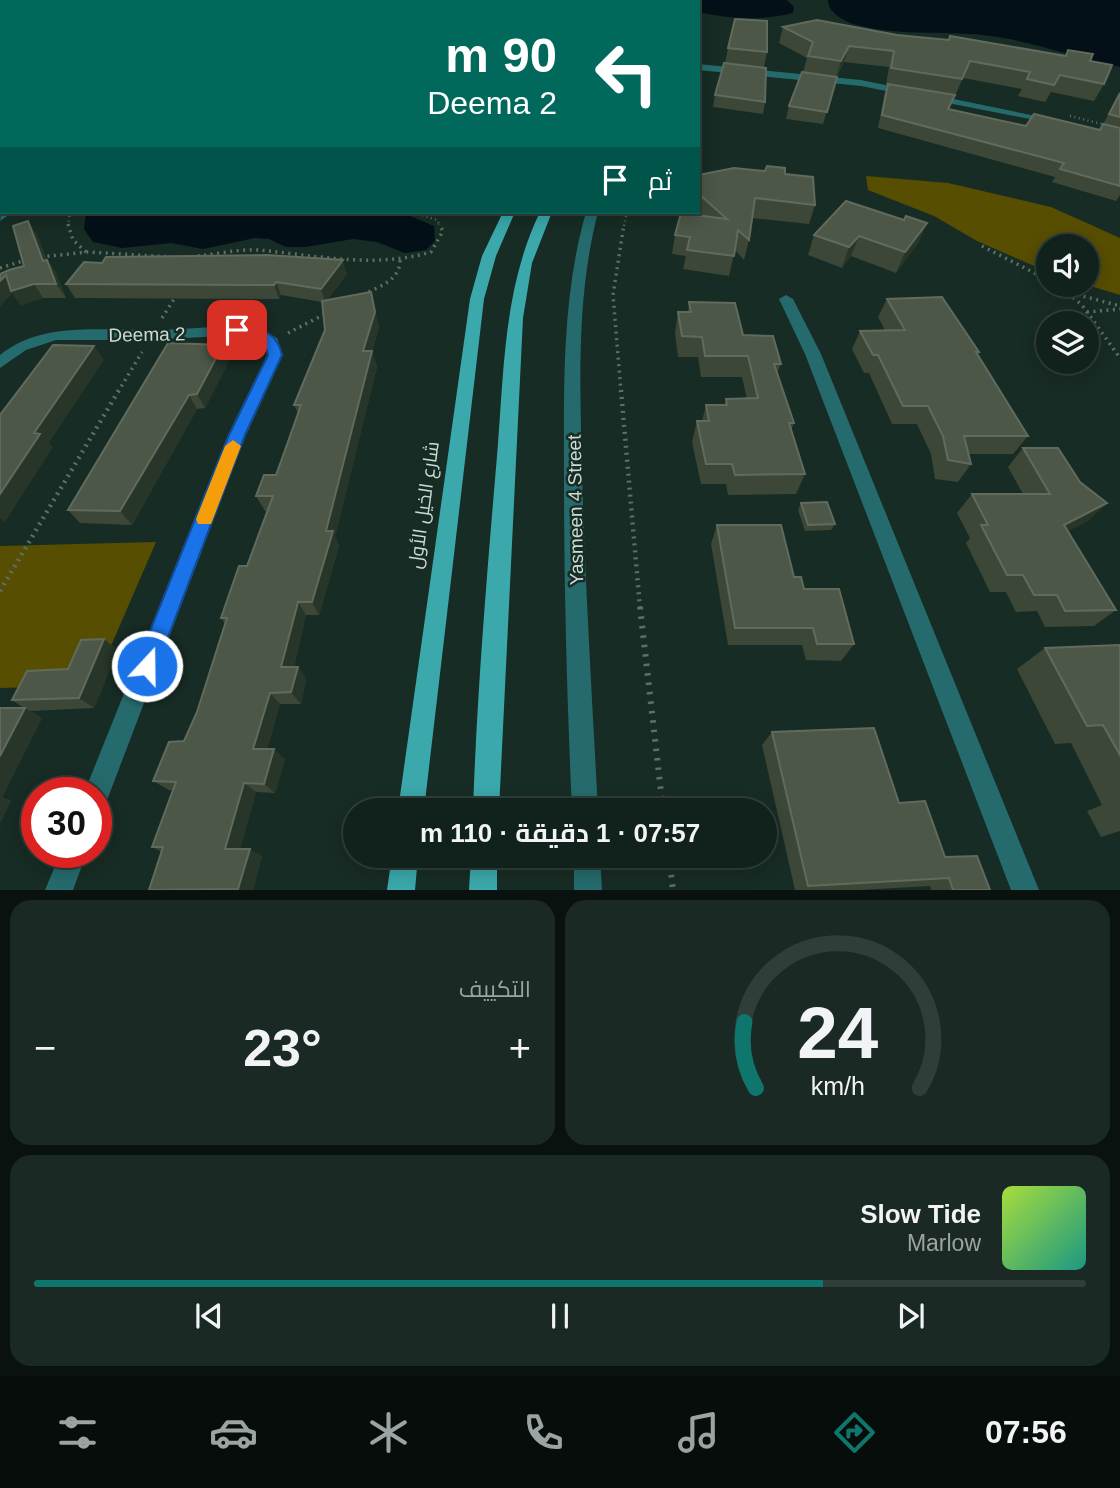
<!DOCTYPE html>
<html lang="ar">
<head>
<meta charset="utf-8">
<style>
  body { margin:0; font-family:Helvetica,Cairo,sans-serif; background:#1a2924; color:#f1f3f6; direction:rtl; height:100vh; display:flex; flex-direction:column; font-size:26px; white-space:nowrap }
  * { box-sizing:border-box; margin:0 }
  p { font-size:23px; color:#9ca3a3 }
  .icon { flex:none; width:38px; height:38px; fill:none; stroke:currentColor; stroke-width:2; stroke-linecap:round; stroke-linejoin:round }
  .map { position:relative; height:890px; overflow:hidden; direction:ltr }
  .details { display:flex; flex-direction:column; gap:10px; padding:10px; background:#09120f; flex:1 }
  .details>* { flex:none }
  .hud { position:absolute; left:0px; top:0px; width:700px; height:214px; box-shadow:0 4px 18px #0003,0 0 0 2px #303e3a; direction:rtl; background:#00695c; color:#fff; overflow:hidden }
  .buttons { position:absolute; left:1036px; top:234px; display:grid; gap:14px }
  .buttons a { display:grid; place-items:center; width:63px; height:63px; border-radius:50%; background:#11211b; box-shadow:0 4px 18px #0003,0 0 0 2px #303e3a; font-size:35px }
  .speed { position:absolute; left:21px; top:777px; display:flex; gap:14px; font-size:35px; font-weight:700; text-align:center }
  .speed>* { display:grid; place-content:center; width:91px; height:91px; border-radius:50%; background:#11211b; box-shadow:0 4px 18px #0003,0 0 0 2px #303e3a; line-height:1 }
  .speed .limit { border:10px solid #d22; background:#fff; color:#111 }
  .pin { position:absolute; display:grid; place-items:center; width:60px; height:60px; color:#fff; margin:-30px; border-radius:14px; box-shadow:0 4px 10px #0006 }
  .me { position:absolute; width:77px; margin:-38px; rotate:21deg; stroke-linejoin:round; filter:drop-shadow(0 0 5px #0008) }
  .turn { display:flex; align-items:center; gap:24px; height:147px; padding:0 28px; font-size:32px }
  .turn .icon { width:91px; height:91px; stroke-width:2.5 }
  .turn b { display:block; font-size:49px; line-height:60px }
  .then { display:flex; align-items:center; height:66px; padding:0 28px; background:#0003; gap:14px; font-size:26px }
  .big { font-size:52px; font-weight:700; line-height:1.1 }
  .details .widget { flex:1; display:flex; flex-direction:column; justify-content:center; gap:10px; min-width:0; padding:0 24px; border-radius:21px; background:#1a2924 }
  .details .dial { align-items:center; gap:0 }
  .dial svg { height:182px; overflow:visible; fill:none; stroke:#303e3a; stroke-width:7; stroke-linecap:round; text-anchor:middle }
  .dial text { fill:#f1f3f6; stroke:none }
  .song { display:flex; align-items:center; gap:21px }
  .cover { width:84px; height:84px; border-radius:10px; background:linear-gradient(135deg,hsl(80 70% 55%),hsl(170 70% 35%)) }
  .played { height:7px; border-radius:4px; background:linear-gradient(90deg,#0f766e 75%,#303e3a 75%) }
  .keys { display:flex; justify-content:space-around; direction:ltr }
  .heat { display:flex; justify-content:space-between; align-items:center; font-size:38px; direction:ltr }
  .details .tiles { flex:1; display:grid; gap:10px; grid-template-columns:1fr 1fr }
  .widget:last-child { grid-column:span 2 }
  .trip { position:absolute; left:343px; top:798px; width:434px; height:70px; border-radius:35px; background:#11211b; box-shadow:0 4px 18px #0003,0 0 0 2px #303e3a; font-weight:700; line-height:70px; text-align:center; direction:rtl }
  .menu { display:flex; height:112px; justify-content:space-around; align-items:center; background:#070d0b; color:#9ca3a3 }
  .menu .icon { width:49px; height:49px }
  .menu .on { color:#0f766e }
  .menu b { font-size:32px; color:#f1f3f6 }
  .map>svg:first-child { display:block }
  .green { fill:#574e02 }
  .water { fill:#031018 }
  .lines { fill:none; stroke-linecap:round; stroke-linejoin:round }
  .path-far4 { stroke:#5d6f68; stroke-width:2; stroke-dasharray:1 2.5; stroke-linecap:butt }
  .path-far3 { stroke:#5d6f68; stroke-width:2.5; stroke-dasharray:1 3.5; stroke-linecap:butt }
  .path-far2 { stroke:#5d6f68; stroke-width:3.5; stroke-dasharray:2 4.5; stroke-linecap:butt }
  .path-far1 { stroke:#5d6f68; stroke-width:4.5; stroke-dasharray:2 5; stroke-linecap:butt }
  .path { stroke:#5d6f68; stroke-width:6; stroke-dasharray:2.5 7; stroke-linecap:butt }
  .minor { fill:#256b6d; fill-rule:evenodd }
  .major { fill:#3ba8ab; fill-rule:evenodd }
  .wall { fill:#3c4737 }
  .shaded-wall { fill:#273628 }
  .building { fill:#4c5748; stroke:#606b5e; stroke-width:2 }
  .route { fill:#1a73e8; stroke:#114b97; stroke-width:2 }
  .slow { fill:#f59e0b }
  .labels { text-anchor:middle; stroke-width:5; stroke-linejoin:round; paint-order:stroke }
  .street-label { font-size:19px; fill:#cedad4; stroke:#172c24 }
</style>
</head>
<body>
<div class="map">
<svg width="1120" height="890" viewBox="0 0 1120 890">
  <rect width="100%" height="100%" fill="#172c24"/>
  <!-- green -->
  <g class="green">
    <polygon points="866,176 948,183 1051,207 1120,238 1120,295 1087,285 1087,247 1048,247 1048,272 977,241 934,216 868,190"/>
    <polygon points="156,542 94,685 0,688 0,546"/>
  </g>
  <!-- water -->
  <g class="water">
    <path d="M673 0H787L794 7 793 13C761 21 729 19 698 12V2Z"/>
    <path d="M828 0H1120V67C1074 57 1029 40 983 35 940 31 895 36 853 24 842 20 828 12 828 0Z"/>
    <polygon points="86,212 362,212 367,215 410,216 434,226 435,241 426,250 405,253 377,242 353,239 305,247 286,247 269,239 255,238 203,249 171,243 122,248 93,242 84,229"/>
  </g>
  <g class="lines">
    <!-- path-far4 -->
    <polyline class="path-far4" points="648,0 653,2"/>
    <!-- path-far3 -->
    <g class="path-far3">
      <polyline points="1070,116 1106,125"/>
      <polyline points="391,212 418,214 437,220 440,226"/>
      <polyline points="68,226 70,212"/>
      <polyline points="624,226 627,212"/>
    </g>
    <!-- path-far2 -->
    <g class="path-far2">
      <polyline points="68,224 73,240 86,252"/>
      <polyline points="982,246 1048,280"/>
      <path d="M198 256C217 254 239 249 258 250 314 255 375 269 431 252L443 231 439 224"/>
      <polyline points="41,257 87,252 172,257"/>
      <polyline points="0,268 26,260"/>
      <polyline points="1058,285 1082,305 1120,358"/>
      <polyline points="1071,293 1120,306"/>
      <path d="M363 295C379 286 400 281 400 260"/>
      <polyline points="1087,312 1120,309"/>
      <polyline points="162,318 176,296"/>
      <polyline points="288,333 327,313"/>
      <polyline points="118,392 142,352"/>
      <polyline points="621,392 613,295 624,224"/>
    </g>
    <!-- path-far1 -->
    <g class="path-far1">
      <polyline points="621,390 640,608"/>
      <polyline points="0,591 119,390"/>
    </g>
    <!-- path -->
    <g class="path">
      <polyline points="640,607 663,810"/>
      <polyline points="669,856 673,890"/>
    </g>
    <!-- minor -->
    <g class="minor">
      <polygon points="17,0 25,0 27,2 19,2"/>
      <polygon points="37,0 46,0 48,2 39,2"/>
      <polygon points="194,0 202,0 193,2"/>
      <rect x="271" y="0" width="8" height="2"/>
      <polygon points="622,0 630,0 632,2 624,2"/>
      <rect x="0" y="20" width="2" height="4"/>
      <polygon points="698,64 861,80 1060,121 1055,124 861,86 698,70"/>
      <polygon points="0,137 2,137 0,144"/>
      <polygon points="2,210 2,212 13,212 0,221"/>
      <path d="M586 212H598C576 297 580 383 582 471 585 584 592 697 598 810H572C567 701 564 591 564 481 564 390 561 300 586 212Z"/>
      <polygon points="786,295 793,299 821,354 1039,890 1011,890 805,354 779,299"/>
      <path d="M237 325 257 328 277 338 283 355 246 435 109 795 105 804 96 808V793H84L228 435 267 355 265 344 249 336 237 335 152 340H56L26 350 0 368V355C43 321 99 331 151 330 179 330 208 327 237 325Z"/>
      <polygon points="61,852 87,852 73,890 45,890"/>
      <polygon points="574,856 600,856 602,890 574,890"/>
    </g>
    <!-- major -->
    <g class="major">
      <polygon points="573,0 581,0 582,2 574,2"/>
      <polygon points="595,0 603,0 605,2 597,2"/>
      <polygon points="503,212 515,212 496,256 484,299 424,810 398,810 470,299 482,256"/>
      <path d="M540 212H552L532 263 523 318 499 810H473C477 692 487 573 497 456 504 373 503 288 540 212Z"/>
      <polygon points="392,856 418,856 415,890 387,890"/>
      <polygon points="471,856 497,856 497,890 469,890"/>
    </g>
  </g>
  <!-- wall -->
  <g class="wall">
    <polygon points="783,27 897,35 1065,56 1068,50 1090,61 1104,84 1094,101 1051,92 1045,102 1018,96 1022,89 963,78 949,109 1026,126 1100,130 1120,92 1120,195 1116,201 1052,182 1055,177 878,128 884,96 887,85 886,85 889,67 844,62 837,77 823,124 786,119 789,106 803,72 807,58 779,43"/>
    <polygon points="728,48 767,52 764,67 765,102 763,114 713,107 715,95 725,63"/>
    <polygon points="2,57 2,121 0,121 0,58"/>
    <polygon points="785,174 815,205 809,224 752,218 749,240 744,260 735,250 729,276 683,269 686,256 672,254 675,235 699,216 695,212 698,212 698,175"/>
    <polygon points="904,220 927,223 918,243 896,273 851,256 842,268 808,255 814,235"/>
    <polygon points="37,235 47,260 56,273 66,298 43,298 21,305 12,293 0,306 0,274 24,266"/>
    <polygon points="347,274 327,300 371,292 379,328 372,351 377,367 335,536 339,546 319,615 306,615 294,667 298,667 306,679 301,704 280,704 267,749 285,759 275,793 256,792 240,849 262,856 253,890 149,890 162,852 152,847 172,790 169,790 153,781 184,741 197,712 225,624 221,618 247,566 267,511 265,511 256,496 276,475 284,453 298,413 294,405 325,330 322,302 281,295 279,299 75,298 66,284"/>
    <polygon points="887,299 979,352 977,354 1028,436 1013,454 969,454 971,464 958,482 935,479 931,454 917,424 892,424 869,373 864,373 852,349 860,331 885,330 878,317"/>
    <polygon points="689,302 743,335 781,364 777,373 794,423 791,431 805,474 796,494 728,495 726,484 701,484 692,442 697,421 702,421 706,405 725,405 726,399 747,399 742,377 701,377 698,357 678,357 675,333 678,312 688,312"/>
    <polygon points="168,343 230,359 205,408 197,409 132,525 80,523 68,510"/>
    <polygon points="1023,448 1080,482 1107,503 1088,521 1068,531 1116,610 1094,626 1045,627 1037,611 1016,612 1006,592 990,592 966,543 970,538 957,513 972,494 1023,494 1008,467"/>
    <polygon points="801,503 835,524 831,530 805,531 798,510"/>
    <polygon points="717,525 794,577 804,589 854,644 841,661 806,660 802,645 728,645 711,544"/>
    <polygon points="104,639 118,650 94,708 30,711 42,718 2,797 11,801 0,823 0,708 24,708 12,700 68,669"/>
    <polygon points="1120,645 1120,831 1101,837 1087,811 1102,805 1071,743 1055,744 1017,669 1045,648"/>
    <polygon points="772,732 899,803 945,857 990,890 931,890 930,886 859,890 795,890 762,745"/>
  </g>
  <!-- shaded-wall -->
  <g class="shaded-wall">
    <polygon points="6,0 11,0 12,2 2,2 2,15 0,15 0,1"/>
    <polygon points="165,0 175,0 174,2 164,2"/>
    <polygon points="849,46 844,62 836,78 841,61"/>
    <polygon points="0,149 2,152 2,175 0,176"/>
    <polygon points="28,221 37,235 52,274 43,261"/>
    <polygon points="927,223 918,243 896,273 905,252"/>
    <polygon points="859,236 851,256 842,268 849,247"/>
    <polygon points="47,260 56,273 66,298 56,284"/>
    <polygon points="343,260 347,274 325,302 321,289"/>
    <polygon points="6,275 34,284 43,298 21,305 12,293 0,306 0,281"/>
    <polygon points="276,282 281,295 279,299 274,285"/>
    <polygon points="371,292 379,328 367,367 363,351"/>
    <polygon points="223,345 230,359 205,408 197,394"/>
    <polygon points="94,346 104,360 49,443 53,447 5,522 0,518 0,494 34,433"/>
    <polygon points="372,351 377,367 335,536 339,546 319,615 312,602 326,531"/>
    <polygon points="189,395 197,409 132,525 120,511"/>
    <polygon points="1107,503 1088,521 1046,543 1064,525"/>
    <polygon points="298,602 306,615 291,679 281,667"/>
    <polygon points="104,639 118,650 94,708 79,698"/>
    <polygon points="298,667 306,679 301,704 291,692"/>
    <polygon points="270,693 280,704 264,759 253,749"/>
    <polygon points="25,708 42,718 2,797 11,801 0,823 0,756"/>
    <polygon points="274,749 285,759 275,793 264,784"/>
    <polygon points="244,783 256,792 238,856 225,849"/>
    <polygon points="250,849 262,856 253,890 240,890 238,889"/>
  </g>
  <!-- building -->
  <g class="building">
    <polygon points="82,0 165,0 164,2 81,2"/>
    <rect x="214" y="0" width="20" height="2"/>
    <polygon points="309,0 340,0 339,2 308,2"/>
    <polygon points="375,0 523,0 521,2 375,2"/>
    <polygon points="735,19 767,21 767,52 728,48"/>
    <polygon points="817,20 897,35 949,40 950,36 1066,56 1068,50 1093,54 1090,61 1112,65 1104,84 1060,75 1054,85 1027,79 1030,72 970,61 962,79 891,68 894,51 849,46 841,61 808,56 813,42 783,27"/>
    <polygon points="2,57 2,106 0,106 0,58"/>
    <polygon points="724,63 766,68 765,102 715,95"/>
    <polygon points="802,72 837,77 827,112 789,106"/>
    <polygon points="888,84 955,95 948,109 1026,126 1034,114 1100,130 1103,124 1120,128 1120,186 1060,169 1064,163 882,115"/>
    <polygon points="1120,93 1120,117 1109,114"/>
    <polygon points="767,166 785,168 785,174 813,177 815,205 755,198 749,240 738,230 734,256 687,250 690,237 675,235 681,213 727,219 698,193 698,175 734,168 765,171"/>
    <polygon points="846,201 904,220 906,216 927,223 905,252 859,236 849,247 814,235"/>
    <polygon points="28,221 43,261 47,260 56,284 34,284 11,291 6,275 0,281 0,274 9,270 24,266 13,226"/>
    <polygon points="267,255 343,260 321,289 276,282 274,285 66,284 84,262 102,263 106,257"/>
    <polygon points="371,292 375,312 363,351 372,351 326,531 333,531 312,602 298,602 281,667 298,667 291,692 270,693 253,749 274,749 264,784 244,783 225,849 250,849 238,889 149,890 163,847 152,847 176,782 153,781 169,742 184,741 197,712 227,618 221,618 239,566 247,566 273,496 256,496 264,475 276,475 284,453 301,405 294,405 325,330 322,301"/>
    <polygon points="942,297 979,352 976,352 1028,436 964,436 971,464 948,460 943,436 928,406 903,406 878,355 873,355 860,331 905,330 887,299"/>
    <polygon points="689,302 735,303 743,335 773,336 781,364 774,364 794,423 789,423 805,474 735,475 732,464 706,464 697,421 709,421 706,405 727,405 726,399 758,398 748,356 705,356 702,337 682,336 678,312 691,312"/>
    <polygon points="168,343 223,345 197,394 189,395 120,511 68,510"/>
    <polygon points="53,345 94,346 34,433 40,434 0,494 0,415"/>
    <polygon points="1023,448 1058,448 1080,482 1107,503 1064,525 1116,610 1065,611 1057,595 1034,595 1023,575 1007,575 981,525 988,525 972,494 1050,494"/>
    <polygon points="827,502 835,524 808,525 801,503"/>
    <polygon points="717,525 781,525 794,577 801,577 804,589 839,589 854,644 817,644 813,628 735,628"/>
    <polygon points="104,639 79,698 12,700 27,671 68,669 81,640"/>
    <polygon points="1120,645 1120,755 1103,725 1087,726 1045,648"/>
    <polygon points="0,708 25,708 0,756"/>
    <polygon points="874,728 899,803 925,801 945,857 977,856 990,890 953,890 949,878 808,886 772,732"/>
  </g>
  <!-- route -->
  <path class="route" d="M237 325C260 330 276 329 282 355L245 435 157 666 154 673 147 676 139 673 136 666 229 435 268 355C264 335 250 337 233 333V327Z"/>
  <!-- slow -->
  <polygon class="slow" points="233,440 241,446 213,519 211,524 198,524 196,519 225,446"/>
  <g class="labels">
    <!-- street labels -->
    <g class="street-label">
      <text transform="translate(147 334) rotate(-1)" y="7">Deema 2</text>
      <text transform="translate(423 505) rotate(-82)" y="7">شارع الخيل الأول</text>
      <text transform="translate(575 510) rotate(-91)" y="7">Yasmeen 4 Street</text>
    </g>
  </g>
</svg>
<div class="buttons">
<a><svg class="icon" aria-label="sound" viewBox="0 0 24 24"><path d="M4 9h4l5-4v14l-5-4H4zM17 9q2 3 0 6"/></svg></a>
<a><svg class="icon" aria-label="layers" viewBox="0 0 24 24"><path d="M12 4l9 5-9 5-9-5zM3 14l9 5 9-5"/></svg></a>
</div>
<div class="speed"><div class="limit">30</div></div>
<div class="pin" style="left:237px;top:330px;background:#d93025"><svg class="icon" aria-label="arrive" viewBox="0 0 24 24"><path d="M6 21V4h12l-3 4 3 4H6"/></svg></div>
<svg class="me" style="left:147px;top:666px" viewBox="-20 -20 40 40"><circle r="17" fill="#1a73e8" stroke="#fff" stroke-width="3"/><path d="M0-11L8 9 0 5-8 9z" fill="#fff"/></svg>
<div class="trip">07:57 · 1 دقيقة · 110 m</div>
<div class="hud">
<div class="turn"><svg class="icon" aria-label="left" viewBox="0 0 24 24"><path d="M17 20v-9H6M10 6l-5 5 5 5"/></svg><div><b>90 m</b>Deema 2</div></div>
<div class="then">ثم<svg class="icon" aria-label="arrive" viewBox="0 0 24 24"><path d="M6 21V4h12l-3 4 3 4H6"/></svg></div>
</div>
</div>
<section class="details">
<div class="tiles">
<div class="widget dial"><svg viewBox="0 0 100 80">
<path d="M14 69A42 42 0 1 1 86 69"/>
<path d="M14 69A42 42 0 0 1 9 40" stroke="#0f766e"/>
<text x="50" y="56" font-size="32" font-weight="700">24</text>
<text x="50" y="72" font-size="11">km/h</text>
</svg></div>
<div class="widget"><p>التكييف</p>
<div class="heat"><a>−</a><b class="big">23°</b><a>+</a></div>
</div>
<div class="widget">
<div class="song"><i class="cover"></i><div><b>Slow Tide</b><p>Marlow</p></div></div>
<div class="played"></div>
<div class="keys"><svg class="icon" aria-label="previous" viewBox="0 0 24 24"><path d="M18 5L8 12l10 7zM5 5v14"/></svg><svg class="icon" aria-label="pause" viewBox="0 0 24 24"><path d="M8 5v14M16 5v14"/></svg><svg class="icon" aria-label="next" viewBox="0 0 24 24"><path d="M6 5l10 7-10 7zM19 5v14"/></svg></div>
</div>
</div>
</section>
<nav class="menu">
<b>07:56</b>
<svg class="icon on" aria-label="directions" viewBox="0 0 24 24"><path d="M12 3l9 9-9 9-9-9zM9 14v-3h6M13 9l2 2-2 2"/></svg>
<svg class="icon" aria-label="music" viewBox="0 0 24 24"><path d="M9 18V5l10-2v13"/><circle cx="6" cy="18" r="3"/><circle cx="16" cy="16" r="3"/></svg>
<svg class="icon" aria-label="phone" viewBox="0 0 24 24"><path d="M5 4h4l2 5-3 2q2 4 5 5l2-3 5 2v4C11 20 4 13 5 4z"/></svg>
<svg class="icon" aria-label="climate" viewBox="0 0 24 24"><path d="M12 3v18M4 7l16 10M4 17L20 7"/></svg>
<svg class="icon" aria-label="car" viewBox="0 0 24 24"><path d="M5 17H2v-5l4-1 3-4h7l3 4 3 1v5h-3M9 17h6M6 11h13"/><circle cx="7" cy="17" r="2"/><circle cx="17" cy="17" r="2"/></svg>
<svg class="icon" aria-label="filters" viewBox="0 0 24 24"><path d="M4 7h16M4 17h16"/><circle cx="9" cy="7" r="2"/><circle cx="15" cy="17" r="2"/></svg>
</nav>
</body>
</html>
